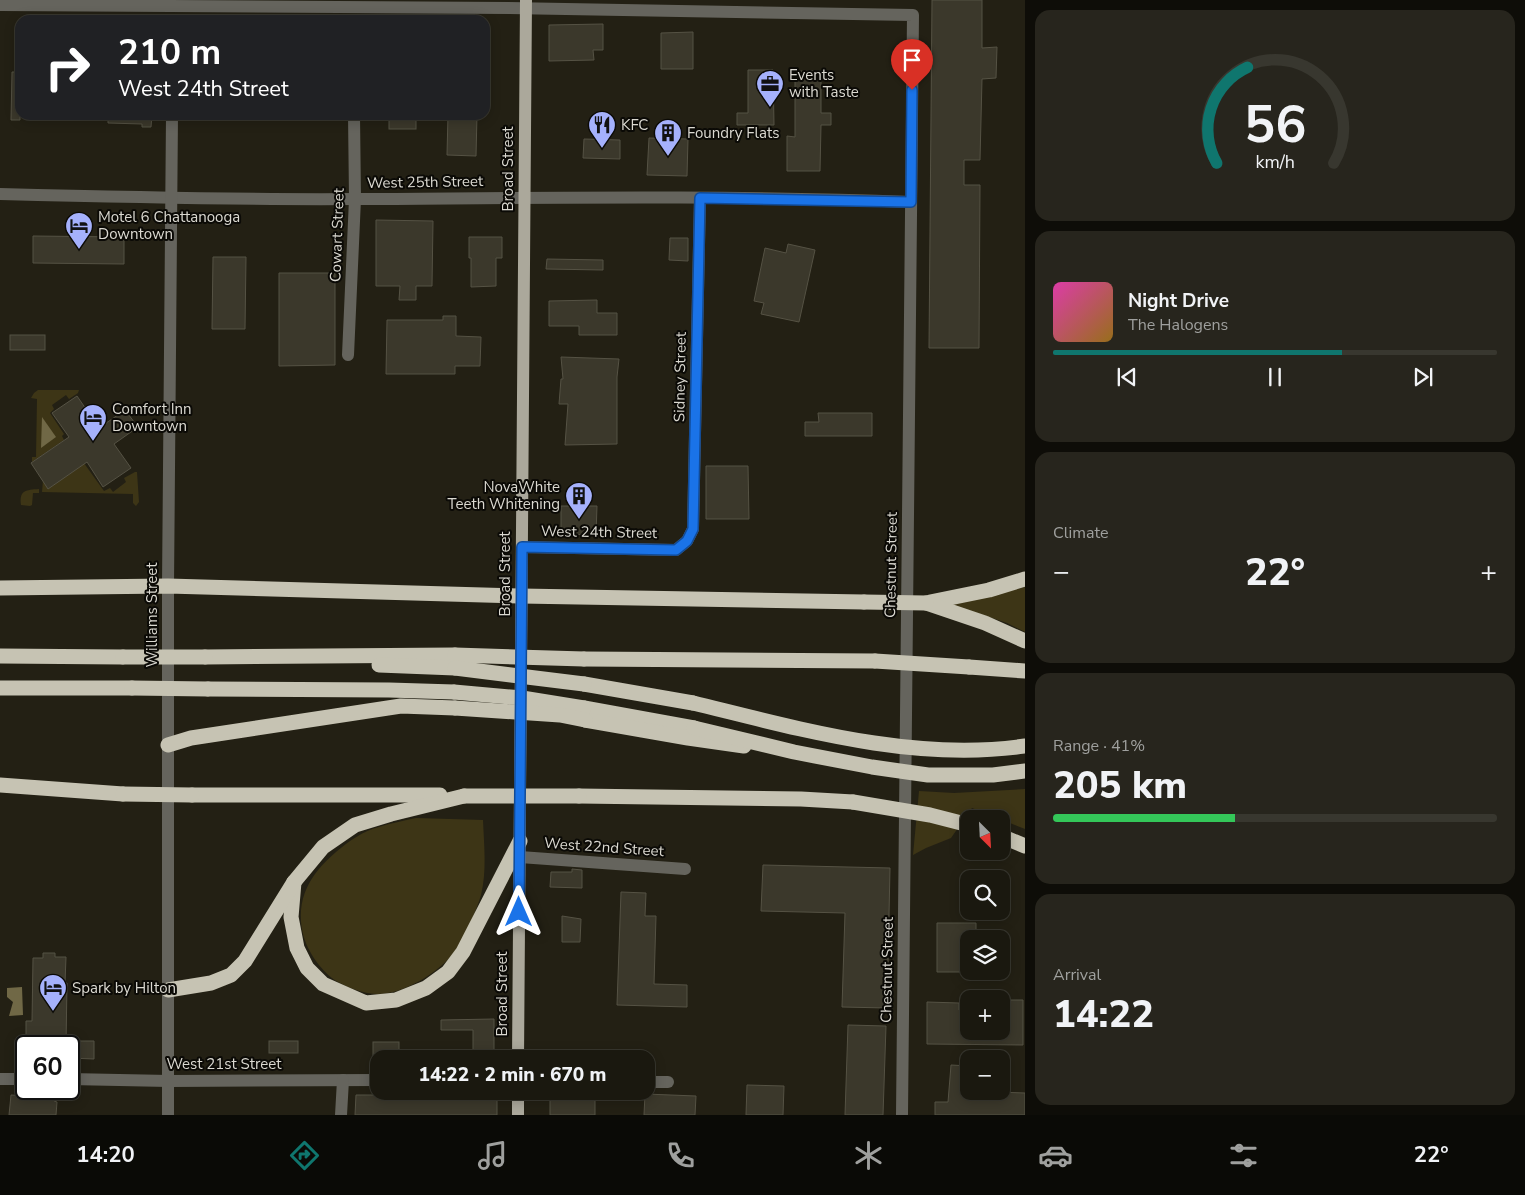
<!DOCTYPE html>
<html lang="en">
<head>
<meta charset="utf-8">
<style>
  body { margin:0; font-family:"Nunito Sans",sans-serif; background:#27251d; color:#f1f3f6; height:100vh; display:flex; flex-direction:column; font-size:19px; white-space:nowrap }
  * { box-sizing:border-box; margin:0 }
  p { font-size:16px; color:#9fa09e }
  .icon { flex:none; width:28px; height:28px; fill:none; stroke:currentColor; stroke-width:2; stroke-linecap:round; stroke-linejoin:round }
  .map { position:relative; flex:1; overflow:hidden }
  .details { display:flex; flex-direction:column; gap:10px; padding:10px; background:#0e0d08; width:500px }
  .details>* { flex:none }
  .top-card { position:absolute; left:15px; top:15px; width:475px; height:105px; border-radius:15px; box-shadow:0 2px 12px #0003,0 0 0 1px #38372f; background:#202124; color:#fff; overflow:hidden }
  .needle { width:32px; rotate:156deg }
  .fabs { position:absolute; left:960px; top:810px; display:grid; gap:10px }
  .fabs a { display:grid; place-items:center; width:50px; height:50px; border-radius:10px; background:#1a180f; box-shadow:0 2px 12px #0003,0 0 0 1px #38372f; font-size:25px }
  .speed { position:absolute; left:15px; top:1035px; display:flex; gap:10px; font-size:25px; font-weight:700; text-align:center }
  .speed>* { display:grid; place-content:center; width:65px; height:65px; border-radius:50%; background:#1a180f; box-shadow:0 2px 12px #0003,0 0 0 1px #38372f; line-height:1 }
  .speed .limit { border:2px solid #111; border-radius:8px; background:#fff; color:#111 }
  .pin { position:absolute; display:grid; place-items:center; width:42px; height:42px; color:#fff; margin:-51px -21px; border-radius:50% 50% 50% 0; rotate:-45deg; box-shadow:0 0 5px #0007 }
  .pin .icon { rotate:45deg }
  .me { position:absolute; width:55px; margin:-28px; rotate:0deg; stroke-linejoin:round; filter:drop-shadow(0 0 4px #0008) }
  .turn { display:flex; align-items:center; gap:18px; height:105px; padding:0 20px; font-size:22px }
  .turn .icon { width:65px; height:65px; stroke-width:2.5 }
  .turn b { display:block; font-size:35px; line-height:42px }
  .big { font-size:38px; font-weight:800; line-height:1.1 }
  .details .widget { flex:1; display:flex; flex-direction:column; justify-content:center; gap:8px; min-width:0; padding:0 18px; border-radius:15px; background:#27251d }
  .details .dial { align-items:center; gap:0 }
  .dial svg { height:130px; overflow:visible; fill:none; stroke:#38372f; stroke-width:7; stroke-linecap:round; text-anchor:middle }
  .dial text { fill:#f1f3f6; stroke:none }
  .song { display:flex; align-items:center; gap:15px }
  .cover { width:60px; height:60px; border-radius:8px; background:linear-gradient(135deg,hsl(320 70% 55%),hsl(40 70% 35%)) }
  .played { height:5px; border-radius:2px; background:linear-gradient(90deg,#0f766e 65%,#38372f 65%) }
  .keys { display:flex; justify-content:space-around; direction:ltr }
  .heat { display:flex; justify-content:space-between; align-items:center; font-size:28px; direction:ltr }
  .charge { height:8px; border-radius:4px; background:linear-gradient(90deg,#34c759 41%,#38372f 0) }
  .trip { position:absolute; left:370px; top:1050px; width:285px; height:50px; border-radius:15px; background:#1a180f; box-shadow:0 2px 12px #0003,0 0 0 1px #38372f; font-weight:800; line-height:50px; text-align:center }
  .menu { display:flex; height:80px; justify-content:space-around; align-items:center; background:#0a0a06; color:#9fa09e }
  .menu .icon { width:35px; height:35px }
  .menu .active { color:#0f766e }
  .menu b { font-size:22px; color:#f1f3f6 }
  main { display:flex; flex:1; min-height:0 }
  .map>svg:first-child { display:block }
  .green { fill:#3d3516 }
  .water { fill:#706846 }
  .building { fill:#3b382b; stroke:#555244 }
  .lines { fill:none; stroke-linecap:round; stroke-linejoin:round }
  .minor { stroke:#65645d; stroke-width:12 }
  .major { stroke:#aba89b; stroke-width:12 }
  .highway { stroke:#c6c3b3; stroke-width:15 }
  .highway-bridge { stroke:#c6c3b3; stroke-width:15 }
  .route-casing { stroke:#114b97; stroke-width:12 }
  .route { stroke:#1a73e8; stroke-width:9 }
  .labels { text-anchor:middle; stroke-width:4; stroke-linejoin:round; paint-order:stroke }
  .poi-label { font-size:15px; fill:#dbd9d1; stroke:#0b0a06; text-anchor:start }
  .street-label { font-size:15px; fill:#dbd9d1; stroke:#0b0a06 }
</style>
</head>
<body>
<main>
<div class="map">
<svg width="1025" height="1115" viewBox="0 0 1025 1115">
  <rect width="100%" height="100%" fill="#232014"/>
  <!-- green -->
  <g class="green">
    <polygon points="38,390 79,390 78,393 69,399 66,395 52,405 54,409 50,413 64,434 62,436 64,440 32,462 32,457 36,457 37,399 31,398 34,393"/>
    <polygon points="81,459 104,491 110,488 113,492 126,482 124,478 135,472 137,472 139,502 136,506 133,503 133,494 42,492 43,480 49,488 81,466"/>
    <path d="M39 489V493H33L32 505 30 506 21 505C19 490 26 490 39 489Z"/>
    <polygon points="1025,587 1025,632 1007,623 968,610 951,606 950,603 985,597"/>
    <polygon points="1025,789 1025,829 972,808 951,838 926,848 913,855 919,791 954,793"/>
    <path d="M416 818 483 820C484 845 487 871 481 895 477 909 462 944 453 954 437 973 404 994 378 994 364 994 349 988 338 982 322 973 307 951 303 934 295 899 310 874 336 852 349 841 363 831 379 827 391 823 403 821 416 818Z"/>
  </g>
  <!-- water -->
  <g class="water">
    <polygon points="42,417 56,437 41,448"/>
    <polygon points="22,987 23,1015 9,1016 13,1002 7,997 7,988"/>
  </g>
  <!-- building -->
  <g class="building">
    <polygon points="932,0 982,0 982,48 997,47 996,78 982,79 980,160 964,160 964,185 980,185 979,348 929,348"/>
    <polygon points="603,24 603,50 593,50 594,60 549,61 549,25"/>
    <polygon points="693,32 693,69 661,69 661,33"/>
    <polygon points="748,70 773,70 774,125 737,125 737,113 748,113"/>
    <polygon points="795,71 821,71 821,113 831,113 831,125 821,125 820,171 787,171 787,136 795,137"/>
    <polygon points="12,72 20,72 20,120 11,120"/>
    <polygon points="108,115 152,115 151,127 142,127 142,124 108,123"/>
    <rect x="389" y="115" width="27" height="14"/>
    <polygon points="448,115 477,115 476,156 447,155"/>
    <polygon points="649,138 688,139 687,176 647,175"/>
    <polygon points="584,139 620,140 620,159 583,158"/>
    <polygon points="376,220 433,221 432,286 416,286 416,300 399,300 400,286 376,286"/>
    <polygon points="33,236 124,237 124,264 33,263"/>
    <polygon points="469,237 502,237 502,258 496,258 496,286 471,287 471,258 469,258"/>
    <polygon points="670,238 688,238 688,261 669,260"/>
    <polygon points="788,244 815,250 799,322 761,314 764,303 754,301 765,248 786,253"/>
    <polygon points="213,257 246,257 245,329 212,329"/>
    <polygon points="547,259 603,260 603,270 546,269"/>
    <polygon points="279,273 335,273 335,365 279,366"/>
    <polygon points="597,300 597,313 617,313 617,335 579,335 579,326 549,326 549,301"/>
    <polygon points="443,316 456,316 456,336 481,337 480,366 455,366 455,374 386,374 387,320 443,320"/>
    <rect x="10" y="335" width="35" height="15"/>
    <polygon points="561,357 619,359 617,377 617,444 565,445 568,404 559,404 561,379 563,379"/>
    <polygon points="77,396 99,428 125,410 138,427 114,444 131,468 103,487 87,462 48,489 31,463 69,437 52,413"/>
    <polygon points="818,413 872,413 872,436 805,436 805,422 819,422"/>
    <polygon points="706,466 748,466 749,519 706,519"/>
    <polygon points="561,506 597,506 596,535 561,534"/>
    <polygon points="763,865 890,868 887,1008 842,1007 845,913 761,911"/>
    <polygon points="572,869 582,870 582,888 550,887 551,872 572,872"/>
    <polygon points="621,892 646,893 645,916 656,916 654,984 687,985 687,1007 617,1005"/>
    <polygon points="562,916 581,919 580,942 562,942"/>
    <polygon points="937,923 976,923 976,939 969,939 969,972 937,972"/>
    <polygon points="43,953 55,953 55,957 66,957 65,983 67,983 66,1046 26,1046 26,1021 32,1021 33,958 43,958"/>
    <polygon points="1001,1000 1023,1000 1023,1045 927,1044 927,1002 959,1003 959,1010 969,1011 969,1031 1001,1031"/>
    <polygon points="494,1019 494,1059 473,1059 473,1030 441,1030 441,1020"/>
    <polygon points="848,1025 886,1026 883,1115 845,1115"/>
    <polygon points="69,1041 94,1041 94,1059 69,1058"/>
    <rect x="269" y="1041" width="29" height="12"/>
    <rect x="373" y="1042" width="26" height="17"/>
    <polygon points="951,1065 969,1066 969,1091 1025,1093 1025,1115 935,1115 935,1102 948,1102"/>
    <polygon points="747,1085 784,1086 783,1115 746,1115"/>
    <polygon points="29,1094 54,1096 54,1101 57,1102 56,1115 9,1115 11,1095 29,1096"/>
    <polygon points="645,1094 696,1096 695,1115 644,1115"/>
    <polygon points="356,1095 497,1095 497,1115 355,1115"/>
    <rect x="550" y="1097" width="45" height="18"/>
  </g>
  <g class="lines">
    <!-- minor -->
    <g class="minor">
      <polyline points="0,5 509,8 913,15 902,1115"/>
      <path d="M0 194C119 197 238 200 357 199 542 198 726 195 911 202"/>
      <polyline points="348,355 355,199 354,115"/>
      <polyline points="522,547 676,550 687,541 693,529 700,198"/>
      <polyline points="520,857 685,869"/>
      <polyline points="0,1079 26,1079"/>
      <polyline points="69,1079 169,1081 379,1080"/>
      <polyline points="646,1082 668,1082"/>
      <polyline points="168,1115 168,586 172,115"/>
      <polyline points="341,1115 343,1080"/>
    </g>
    <!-- major -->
    <g class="major">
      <polyline points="518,1059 526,0"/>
      <polyline points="518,1115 518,1091"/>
    </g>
    <!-- highway -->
    <g class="highway">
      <polyline points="0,588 168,586 521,596 864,602"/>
      <polyline points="930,602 989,590 1025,579"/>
      <polyline points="926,603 985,623 1025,641"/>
      <polyline points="0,656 123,657"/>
      <polyline points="205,657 455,655"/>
      <polyline points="584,659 875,661"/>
      <polyline points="379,665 455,668"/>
      <polyline points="969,667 1025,671"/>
      <polyline points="584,684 693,703"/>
      <polyline points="0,688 132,688"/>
      <polyline points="208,689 389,690 454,692"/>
      <polyline points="584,708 694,728"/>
      <polyline points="585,720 688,738 744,746"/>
      <polyline points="168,745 191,738 401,706 455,708"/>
      <polyline points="0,785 123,794"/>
      <polyline points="192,795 440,795"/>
      <polyline points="579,796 801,799 853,802"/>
      <polyline points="1001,836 1025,846"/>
      <polyline points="294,882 291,917 297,948 307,968 323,984 366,1003 396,1000 426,988 448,972 463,952 520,841"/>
      <polyline points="168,990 211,983 231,975 245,961 294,882 323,847 355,825 391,814 464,796"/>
    </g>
    <!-- highway-bridge -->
    <g class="highway-bridge">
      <polyline points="864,602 926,603"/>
      <polyline points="455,655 584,659"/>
      <polyline points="123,657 205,657"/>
      <polyline points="875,661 969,667"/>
      <polyline points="455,668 584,684"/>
      <polyline points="132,688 208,689"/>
      <polyline points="454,692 522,698 584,708"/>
      <path d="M693 703C800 729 913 762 1025 746"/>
      <polyline points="455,708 560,715 585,720"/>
      <polyline points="694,728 794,752 872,767 928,775 993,775 1025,771"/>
      <polyline points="123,794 192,795"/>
      <polyline points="464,796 579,796"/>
      <polyline points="853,802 930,815 969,825"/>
    </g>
  </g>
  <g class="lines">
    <defs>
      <polyline id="route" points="519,912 522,547 676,550 687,541 693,529 700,198 911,202 912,90"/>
    </defs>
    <!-- route casing -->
    <use href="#route" class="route-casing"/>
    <!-- route -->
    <use href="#route" class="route"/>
  </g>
  <!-- icons -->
  <defs>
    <symbol id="office-pin" viewBox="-11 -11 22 30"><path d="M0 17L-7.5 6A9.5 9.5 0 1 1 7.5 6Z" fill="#a5b1fc" stroke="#0b0a06"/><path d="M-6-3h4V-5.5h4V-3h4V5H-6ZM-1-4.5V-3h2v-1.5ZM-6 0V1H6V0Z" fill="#111"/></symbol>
    <symbol id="restaurant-pin" viewBox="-11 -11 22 30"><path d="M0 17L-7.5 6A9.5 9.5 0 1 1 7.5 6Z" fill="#a5b1fc" stroke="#0b0a06"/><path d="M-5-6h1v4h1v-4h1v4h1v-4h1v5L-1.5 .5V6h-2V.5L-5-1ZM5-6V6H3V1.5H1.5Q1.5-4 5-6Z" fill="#111"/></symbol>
    <symbol id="building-pin" viewBox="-11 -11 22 30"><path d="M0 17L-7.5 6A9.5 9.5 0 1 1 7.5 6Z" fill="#a5b1fc" stroke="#0b0a06"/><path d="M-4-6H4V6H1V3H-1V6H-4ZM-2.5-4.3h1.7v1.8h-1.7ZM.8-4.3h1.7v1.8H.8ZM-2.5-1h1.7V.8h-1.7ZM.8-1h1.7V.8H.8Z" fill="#111"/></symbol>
    <symbol id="hotel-pin" viewBox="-11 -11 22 30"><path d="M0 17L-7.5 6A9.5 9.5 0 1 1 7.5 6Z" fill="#a5b1fc" stroke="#0b0a06"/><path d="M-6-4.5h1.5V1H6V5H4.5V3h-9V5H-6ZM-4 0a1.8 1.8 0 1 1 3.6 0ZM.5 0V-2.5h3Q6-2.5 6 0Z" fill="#111"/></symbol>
  </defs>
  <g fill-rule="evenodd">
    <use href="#office-pin" x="754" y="68" width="32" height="43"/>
    <use href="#restaurant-pin" x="586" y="109" width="32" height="43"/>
    <use href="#building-pin" x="652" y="117" width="32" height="43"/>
    <use href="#hotel-pin" x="63" y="210" width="32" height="43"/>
    <use href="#hotel-pin" x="77" y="402" width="32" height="43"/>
    <use href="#building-pin" x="563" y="480" width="32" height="43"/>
    <use href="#hotel-pin" x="37" y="972" width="32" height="43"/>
  </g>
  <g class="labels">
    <!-- poi labels -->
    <g class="poi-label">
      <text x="789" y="80">Events<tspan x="789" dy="17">with Taste</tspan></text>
      <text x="621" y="130">KFC</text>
      <text x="687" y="138">Foundry Flats</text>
      <text x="98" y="222">Motel 6 Chattanooga<tspan x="98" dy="17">Downtown</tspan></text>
      <text x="112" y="414">Comfort Inn<tspan x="112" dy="17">Downtown</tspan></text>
      <text x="560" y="492" text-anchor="end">NovaWhite<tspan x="560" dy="17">Teeth Whitening</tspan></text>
      <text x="72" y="993">Spark by Hilton</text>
    </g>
    <!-- street labels -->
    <g class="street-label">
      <text transform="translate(508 169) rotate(-90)" y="5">Broad Street</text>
      <text transform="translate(425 182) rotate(-1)" y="5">West 25th Street</text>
      <text transform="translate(337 235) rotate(-88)" y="5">Cowart Street</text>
      <text transform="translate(680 377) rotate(-89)" y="5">Sidney Street</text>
      <text transform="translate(599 532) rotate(1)" y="5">West 24th Street</text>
      <text transform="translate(891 565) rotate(-89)" y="5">Chestnut Street</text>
      <text transform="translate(505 574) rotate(-90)" y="5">Broad Street</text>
      <text transform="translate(152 615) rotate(-90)" y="5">Williams Street</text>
      <text transform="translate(604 847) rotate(4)" y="5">West 22nd Street</text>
      <text transform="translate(887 970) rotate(-89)" y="5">Chestnut Street</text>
      <text transform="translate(502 994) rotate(-90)" y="5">Broad Street</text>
      <text x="224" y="1069">West 21st Street</text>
    </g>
  </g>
</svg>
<div class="fabs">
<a><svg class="needle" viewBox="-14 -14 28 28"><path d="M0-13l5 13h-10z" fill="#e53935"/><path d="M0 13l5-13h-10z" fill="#9fa09e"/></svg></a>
<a><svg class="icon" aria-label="search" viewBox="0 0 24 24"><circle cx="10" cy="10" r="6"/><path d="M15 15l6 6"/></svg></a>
<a><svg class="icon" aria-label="layers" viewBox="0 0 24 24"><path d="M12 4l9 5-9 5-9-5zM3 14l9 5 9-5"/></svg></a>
<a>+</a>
<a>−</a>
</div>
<div class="speed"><div class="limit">60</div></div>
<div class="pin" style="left:912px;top:90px;background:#d93025"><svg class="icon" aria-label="arrive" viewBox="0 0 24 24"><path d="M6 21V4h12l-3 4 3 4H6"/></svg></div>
<svg class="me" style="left:519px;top:912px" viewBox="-20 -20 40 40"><path d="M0-17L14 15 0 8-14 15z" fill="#1a73e8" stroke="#fff" stroke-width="4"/></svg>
<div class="trip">14:22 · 2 min · 670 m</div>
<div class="top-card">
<div class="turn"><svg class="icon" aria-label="right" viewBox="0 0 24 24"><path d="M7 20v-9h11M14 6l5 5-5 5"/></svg><div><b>210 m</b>West 24th Street</div></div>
</div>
</div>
<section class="details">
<div class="widget dial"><svg viewBox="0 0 100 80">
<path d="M14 69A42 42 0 1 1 86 69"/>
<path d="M14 69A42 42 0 0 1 33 10" stroke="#0f766e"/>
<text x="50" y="56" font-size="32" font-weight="700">56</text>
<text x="50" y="72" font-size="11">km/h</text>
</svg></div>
<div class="widget">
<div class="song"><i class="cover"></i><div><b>Night Drive</b><p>The Halogens</p></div></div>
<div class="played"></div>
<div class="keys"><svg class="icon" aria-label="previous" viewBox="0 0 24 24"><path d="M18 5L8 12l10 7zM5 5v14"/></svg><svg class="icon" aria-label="pause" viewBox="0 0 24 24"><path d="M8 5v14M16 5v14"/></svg><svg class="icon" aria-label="next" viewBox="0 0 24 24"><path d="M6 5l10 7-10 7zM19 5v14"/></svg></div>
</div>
<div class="widget"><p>Climate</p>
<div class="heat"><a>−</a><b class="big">22°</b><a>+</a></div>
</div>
<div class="widget"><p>Range · 41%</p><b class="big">205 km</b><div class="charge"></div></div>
<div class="widget"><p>Arrival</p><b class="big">14:22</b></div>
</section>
</main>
<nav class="menu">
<b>14:20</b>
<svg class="icon active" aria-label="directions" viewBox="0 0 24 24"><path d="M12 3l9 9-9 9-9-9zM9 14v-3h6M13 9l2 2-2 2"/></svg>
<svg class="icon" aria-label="music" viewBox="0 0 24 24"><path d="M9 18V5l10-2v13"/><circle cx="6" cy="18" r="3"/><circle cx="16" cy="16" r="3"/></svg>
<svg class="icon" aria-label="phone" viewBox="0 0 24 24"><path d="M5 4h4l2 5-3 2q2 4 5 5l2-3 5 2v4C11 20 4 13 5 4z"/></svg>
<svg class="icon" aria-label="climate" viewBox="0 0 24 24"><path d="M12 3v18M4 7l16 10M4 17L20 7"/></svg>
<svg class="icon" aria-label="car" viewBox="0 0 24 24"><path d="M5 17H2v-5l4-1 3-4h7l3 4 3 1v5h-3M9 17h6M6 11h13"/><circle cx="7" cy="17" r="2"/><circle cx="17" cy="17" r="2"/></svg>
<svg class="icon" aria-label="filters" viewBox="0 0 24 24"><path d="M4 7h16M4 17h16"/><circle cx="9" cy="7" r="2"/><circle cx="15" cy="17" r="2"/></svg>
<b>22°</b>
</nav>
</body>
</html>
